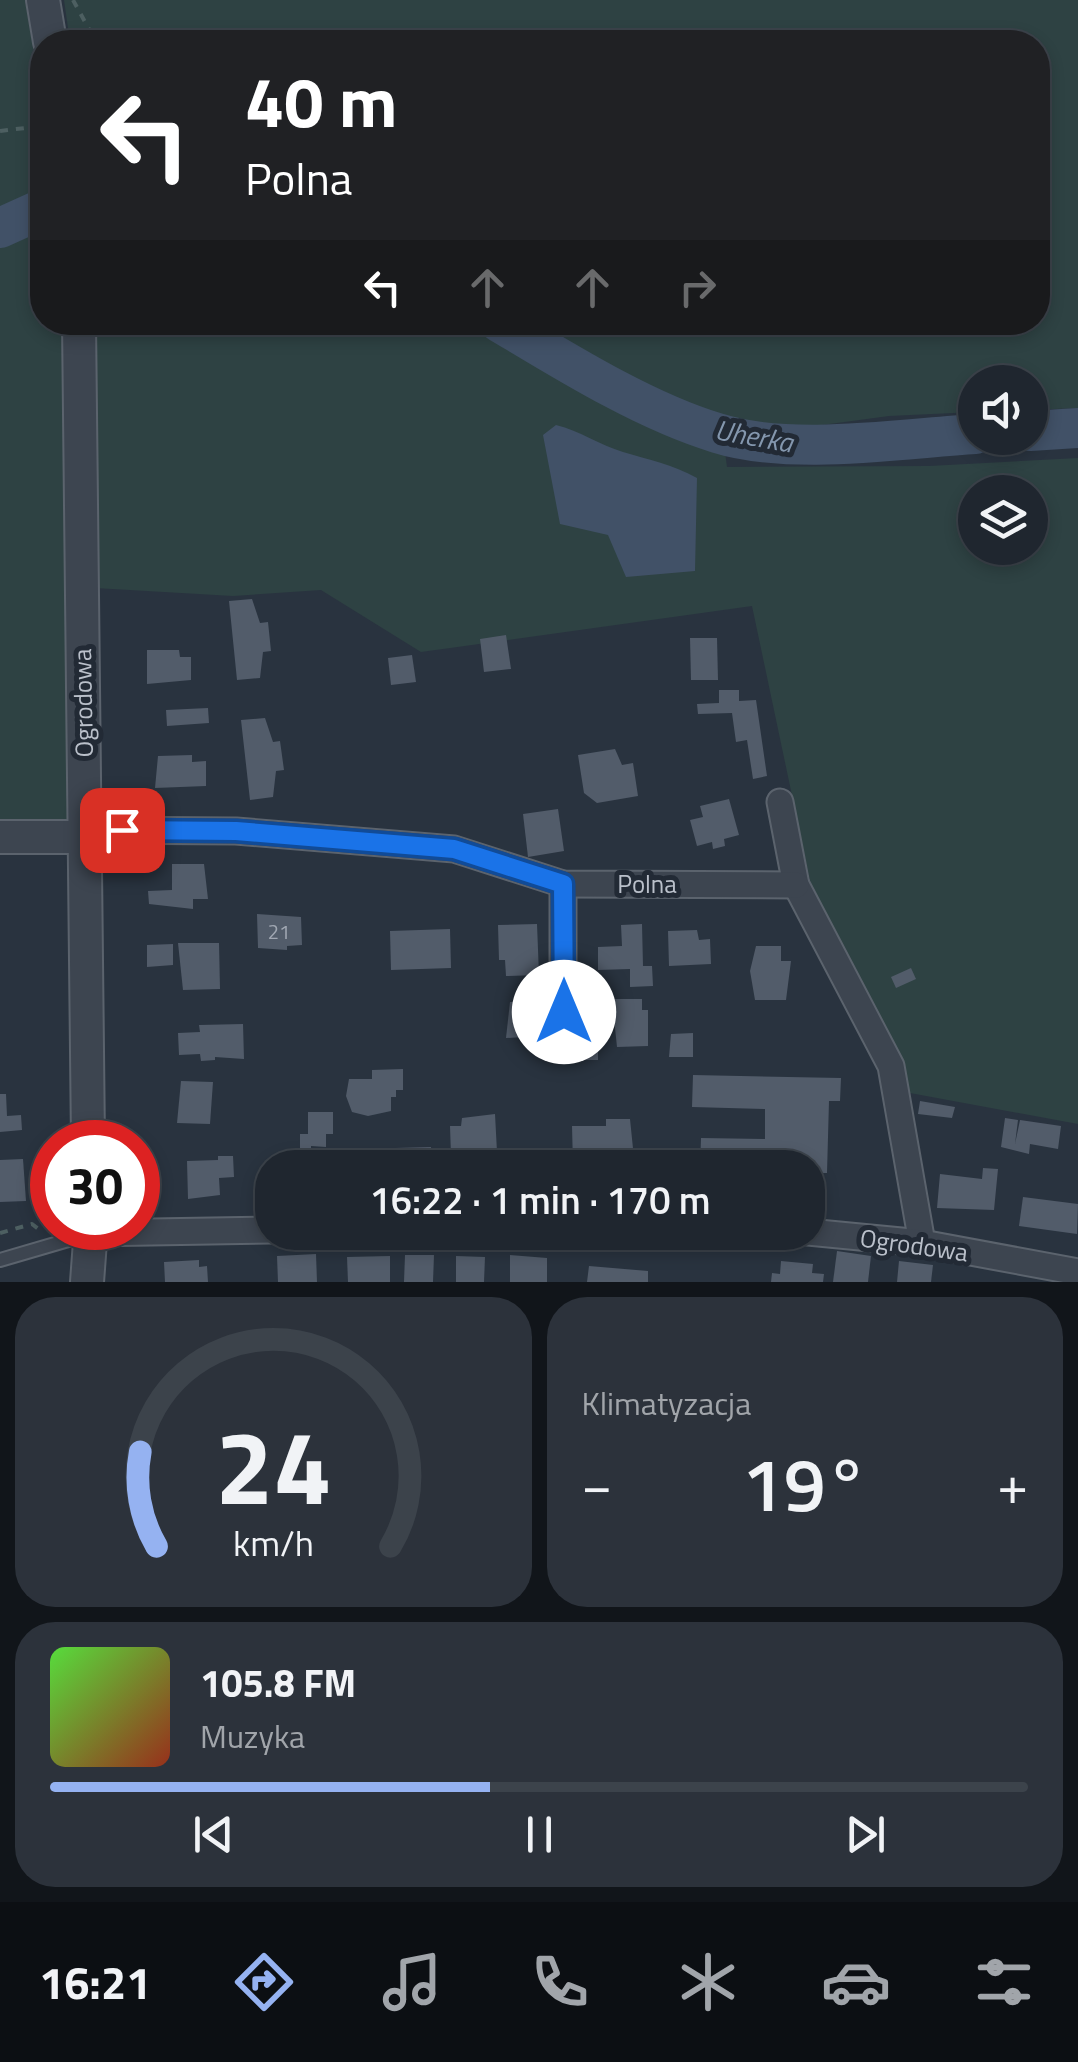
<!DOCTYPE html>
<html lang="pl">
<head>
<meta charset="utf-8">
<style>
  body { margin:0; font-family:"Titillium Web",sans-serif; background:#2c323b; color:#f1f3f6; height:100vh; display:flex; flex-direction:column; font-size:38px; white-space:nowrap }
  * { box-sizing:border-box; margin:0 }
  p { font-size:32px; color:#a1a5aa }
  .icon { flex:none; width:55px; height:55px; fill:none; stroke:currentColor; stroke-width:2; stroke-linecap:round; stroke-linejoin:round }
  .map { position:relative; height:1282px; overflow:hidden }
  .details { display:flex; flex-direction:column; gap:15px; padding:15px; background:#11151a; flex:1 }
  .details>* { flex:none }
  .banner { position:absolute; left:30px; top:30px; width:1020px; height:305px; border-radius:40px; box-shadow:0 5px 15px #0003,0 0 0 2px #3c434b; background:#202124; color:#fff; overflow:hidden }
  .fabs { position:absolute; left:958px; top:365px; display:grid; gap:20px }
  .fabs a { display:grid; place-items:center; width:90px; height:90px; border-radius:50%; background:#1f262f; box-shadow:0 5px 15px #0003,0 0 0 2px #3c434b; font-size:50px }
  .speed { position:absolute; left:30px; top:1120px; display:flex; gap:20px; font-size:50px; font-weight:700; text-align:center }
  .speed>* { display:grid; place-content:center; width:130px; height:130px; border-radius:50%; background:#1f262f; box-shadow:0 5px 15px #0003,0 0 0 2px #3c434b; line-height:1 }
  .speed .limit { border:15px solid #d22; background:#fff; color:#111 }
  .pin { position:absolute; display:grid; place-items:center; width:85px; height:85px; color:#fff; margin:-42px; border-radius:20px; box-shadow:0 5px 15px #0006 }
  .me { position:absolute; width:110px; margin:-55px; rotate:0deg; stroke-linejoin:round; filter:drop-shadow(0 0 8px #0008) }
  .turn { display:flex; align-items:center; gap:35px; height:210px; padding:0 50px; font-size:45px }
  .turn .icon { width:130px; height:130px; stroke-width:2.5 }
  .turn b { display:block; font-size:70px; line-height:85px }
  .lanes { display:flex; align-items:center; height:95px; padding:0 50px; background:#0003; justify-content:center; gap:50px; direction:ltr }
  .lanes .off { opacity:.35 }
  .big { font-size:75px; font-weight:600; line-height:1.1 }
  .details .widget { flex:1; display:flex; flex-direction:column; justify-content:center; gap:15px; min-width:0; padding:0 35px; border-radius:40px; background:#2c323b }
  .details .dial { align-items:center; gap:0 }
  .dial svg { height:260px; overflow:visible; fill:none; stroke:#3c434b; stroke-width:7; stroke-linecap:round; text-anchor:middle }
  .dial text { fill:#f1f3f6; stroke:none }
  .song { display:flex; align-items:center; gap:30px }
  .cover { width:120px; height:120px; border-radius:15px; background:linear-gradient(135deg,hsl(110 70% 55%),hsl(10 70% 35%)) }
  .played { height:10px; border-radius:5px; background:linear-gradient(90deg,#95b2f1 45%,#3c434b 45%) }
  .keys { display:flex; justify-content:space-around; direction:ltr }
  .heat { display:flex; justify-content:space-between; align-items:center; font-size:55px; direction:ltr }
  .details .tiles { flex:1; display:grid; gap:15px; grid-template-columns:1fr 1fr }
  .widget:last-child { grid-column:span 2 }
  .trip { position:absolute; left:255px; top:1150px; width:570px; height:100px; border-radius:40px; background:#1f262f; box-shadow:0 5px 15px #0003,0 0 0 2px #3c434b; font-weight:600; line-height:100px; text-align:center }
  .menu { display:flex; height:160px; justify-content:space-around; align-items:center; background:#0c0f13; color:#a1a5aa }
  .menu .icon { width:70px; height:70px }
  .menu .current { color:#95b2f1 }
  .menu b { font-size:45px; color:#f1f3f6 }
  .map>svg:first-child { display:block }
  .green { fill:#2e4243; fill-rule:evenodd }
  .water { fill:#415167 }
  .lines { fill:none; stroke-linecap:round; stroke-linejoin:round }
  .river { stroke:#415167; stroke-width:40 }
  .building { fill:#525c6a }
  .service-casing { stroke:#5b636d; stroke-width:16 }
  .minor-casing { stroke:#5b636d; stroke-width:29 }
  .tertiary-casing { stroke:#5b636d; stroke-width:36 }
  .path { stroke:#4d5f61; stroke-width:4; stroke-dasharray:8 8; stroke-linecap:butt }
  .service { stroke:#3d4550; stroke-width:12 }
  .minor { stroke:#3d4550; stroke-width:25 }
  .tertiary { stroke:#3d4550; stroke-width:32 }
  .route-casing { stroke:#114b97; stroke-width:25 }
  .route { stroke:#1a73e8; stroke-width:18 }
  .labels { text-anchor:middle; stroke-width:10; stroke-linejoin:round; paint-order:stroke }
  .number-label { font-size:20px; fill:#a0a7b2 }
  .street-label { font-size:25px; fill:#bac0ca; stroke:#222a35 }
  .water-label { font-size:28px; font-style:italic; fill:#8497ae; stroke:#222a35 }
</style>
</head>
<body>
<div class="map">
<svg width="1078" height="1282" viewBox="0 0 1078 1282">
  <rect width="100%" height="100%" fill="#29333f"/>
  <!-- green -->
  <g class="green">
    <polygon points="0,0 25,0 42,101 42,322 64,323 71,819 0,821"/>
    <path d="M64 0H1078V408L1030 410V382H975V412L889 416 800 428 721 422 727 467 929 466 1078 458V1124L910 1093 892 1048 816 909 752 606 421 652 321 590 233 596 95 588 97 323 1038 322V42H70ZM975 492H1030V548H975Z"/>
  </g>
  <!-- water -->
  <path class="water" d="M556 425C580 431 600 445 623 452 649 460 672 464 697 478L695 571 626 577 608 535 560 524 543 435Z"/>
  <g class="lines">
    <!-- river -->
    <g class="river">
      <polyline points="0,228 42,209"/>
      <path d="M499 322C564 361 644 411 717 433 790 456 898 439 975 434"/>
      <polyline points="1030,431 1078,428"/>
    </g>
  </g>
  <!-- building -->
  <g class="building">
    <polygon points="252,599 260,623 268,622 271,651 263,652 260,678 237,680 229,601"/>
    <polygon points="506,635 511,669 484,672 480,639"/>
    <polygon points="690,638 717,638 718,680 691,680"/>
    <polygon points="147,650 179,650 180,657 191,657 191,680 147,684"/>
    <polygon points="412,655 416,682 391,685 388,658"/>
    <polygon points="719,690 739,690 739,701 756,700 767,776 753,779 747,740 736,742 732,713 698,714 697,704 719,703"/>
    <polygon points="208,708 209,723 167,726 166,710"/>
    <polygon points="265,718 273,742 280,741 284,770 276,771 273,797 250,800 241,720"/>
    <polygon points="615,749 622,765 633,763 638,796 597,803 584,793 578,755"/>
    <polygon points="192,755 192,762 206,761 206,786 155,788 158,756"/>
    <polygon points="729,799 739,835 724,839 725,846 713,849 712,842 697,846 690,820 703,817 700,806"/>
    <polygon points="558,809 564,851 528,857 523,814"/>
    <polygon points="172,864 204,864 208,899 193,899 193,909 149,904 148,891 172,890"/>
    <polygon points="257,914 301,917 302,945 287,946 287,950 258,948"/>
    <polygon points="537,924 539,975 506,976 505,960 499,960 498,925"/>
    <polygon points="642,924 643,966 652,966 653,986 630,987 630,969 598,970 598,947 622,946 621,925"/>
    <polygon points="450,929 451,968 391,970 390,931"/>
    <polygon points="697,930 699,940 710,939 711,964 669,966 668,931"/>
    <polygon points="178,943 219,943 220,989 183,990"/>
    <polygon points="173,944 173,965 147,967 147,945"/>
    <polygon points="756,946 781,946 781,961 791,961 786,1000 755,1000 750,971"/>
    <polygon points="911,968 916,979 896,988 891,977"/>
    <polygon points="612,999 642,999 642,1010 648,1010 648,1046 617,1047"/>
    <polygon points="510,1002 534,1002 539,1036 506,1038"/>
    <polygon points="243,1024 244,1059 215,1057 215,1060 201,1061 200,1054 179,1055 178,1033 200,1032 199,1025"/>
    <polygon points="563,1032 580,1032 581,1047 598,1047 598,1060 563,1060"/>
    <polygon points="693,1033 693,1057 669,1057 671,1034"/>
    <polygon points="403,1069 403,1090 396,1090 396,1097 391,1097 391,1111 368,1116 352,1112 346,1096 349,1079 372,1079 372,1070"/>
    <polygon points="693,1075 841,1078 840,1101 829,1101 827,1173 808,1173 808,1168 700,1168 701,1138 765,1139 765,1109 692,1107"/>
    <polygon points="181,1081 213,1082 210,1124 177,1123"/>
    <polygon points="0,1094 6,1094 7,1116 21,1115 22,1130 0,1132"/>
    <polygon points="920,1101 955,1107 952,1118 918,1114"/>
    <polygon points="308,1112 333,1112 333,1134 326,1134 326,1147 311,1146 311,1155 300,1155 300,1134 308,1134"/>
    <polygon points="495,1114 497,1152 479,1155 479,1162 463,1163 462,1156 451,1156 450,1126 461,1126 462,1118"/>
    <polygon points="1005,1118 1018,1120 1015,1144 1020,1120 1061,1126 1058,1149 1030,1144 1029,1154 1001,1147"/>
    <polygon points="606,1119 630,1119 635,1168 573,1165 572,1126 606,1126"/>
    <polygon points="431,1147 432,1168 386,1168 386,1153 396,1153 395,1148"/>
    <polygon points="320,1154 353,1157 353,1168 321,1168"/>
    <polygon points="218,1156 233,1156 234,1177 219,1178 220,1195 188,1199 187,1161 218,1160"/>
    <polygon points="23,1159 26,1201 0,1202 0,1160"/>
    <polygon points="983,1168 998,1169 994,1210 937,1208 940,1174 982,1179"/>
    <polygon points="1023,1197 1078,1204 1077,1234 1019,1226"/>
    <polygon points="837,1251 871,1256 868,1282 833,1282"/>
    <polygon points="316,1254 317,1282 278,1282 277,1256"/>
    <polygon points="405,1255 434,1255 433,1282 404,1282"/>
    <polygon points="510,1255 547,1258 547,1282 510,1282"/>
    <polygon points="390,1256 390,1282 348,1282 347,1257"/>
    <polygon points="456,1256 485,1257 484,1282 456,1282"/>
    <polygon points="199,1260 199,1267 207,1266 208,1282 165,1282 164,1262"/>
    <polygon points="781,1261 813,1264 812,1273 824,1274 823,1282 771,1282 772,1273 780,1274"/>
    <polygon points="899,1261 933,1265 931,1282 897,1282"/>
    <polygon points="589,1266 648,1271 648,1282 587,1282"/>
  </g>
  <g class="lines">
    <defs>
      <polyline id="service" points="0,1260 89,1234"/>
      <g id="minor">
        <polyline points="780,802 796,885 891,1066 922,1243"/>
        <polyline points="84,830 236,831 454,849 563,884 796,885"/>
        <polyline points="563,884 563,1012"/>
        <polyline points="808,1232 922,1243 1078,1272"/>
        <polyline points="91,1233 272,1230"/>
      </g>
      <g id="tertiary">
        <polyline points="43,0 50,42"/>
        <polyline points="79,322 88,1142"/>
        <polyline points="0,837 85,837"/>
        <polyline points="87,1282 91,1228"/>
      </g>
    </defs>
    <!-- service casing -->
    <use href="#service" class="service-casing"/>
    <!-- minor casing -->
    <use href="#minor" class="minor-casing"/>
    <!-- tertiary casing -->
    <use href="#tertiary" class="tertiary-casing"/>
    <!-- path -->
    <g class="path">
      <polyline points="73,0 96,42"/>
      <polyline points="0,131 42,126"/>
      <polyline points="0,1233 32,1224 41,1231"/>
    </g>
    <!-- service -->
    <use href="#service" class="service"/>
    <!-- minor -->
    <use href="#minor" class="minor"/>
    <!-- tertiary -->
    <use href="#tertiary" class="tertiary"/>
  </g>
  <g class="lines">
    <defs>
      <polyline id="route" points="122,830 236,831 454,849 563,884 564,1012"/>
    </defs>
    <!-- route casing -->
    <use href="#route" class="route-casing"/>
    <!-- route -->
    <use href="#route" class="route"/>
  </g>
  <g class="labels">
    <!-- number labels -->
    <g class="number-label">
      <text x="279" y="939">21</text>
    </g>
    <!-- street labels -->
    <g class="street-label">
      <text transform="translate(83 703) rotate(-91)" y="9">Ogrodowa</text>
      <text x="647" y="893">Polna</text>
      <text transform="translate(914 1245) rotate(8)" y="9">Ogrodowa</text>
    </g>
    <!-- water labels -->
    <g class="water-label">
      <text transform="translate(754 436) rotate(10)" y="10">Uherka</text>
    </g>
  </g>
</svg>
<div class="fabs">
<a><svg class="icon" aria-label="sound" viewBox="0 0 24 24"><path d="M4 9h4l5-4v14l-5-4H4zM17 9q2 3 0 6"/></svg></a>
<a><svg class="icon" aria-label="layers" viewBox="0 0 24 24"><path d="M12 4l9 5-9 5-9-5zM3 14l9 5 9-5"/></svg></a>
</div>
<div class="speed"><div class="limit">30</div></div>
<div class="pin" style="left:122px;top:830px;background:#d93025"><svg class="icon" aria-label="arrive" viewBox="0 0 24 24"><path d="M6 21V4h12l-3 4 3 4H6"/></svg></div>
<svg class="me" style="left:564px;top:1012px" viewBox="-20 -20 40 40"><circle r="19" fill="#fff"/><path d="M0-13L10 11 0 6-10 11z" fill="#1a73e8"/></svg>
<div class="trip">16:22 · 1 min · 170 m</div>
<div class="banner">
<div class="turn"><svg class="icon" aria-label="left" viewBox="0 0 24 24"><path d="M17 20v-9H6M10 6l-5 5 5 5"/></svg><div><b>40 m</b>Polna</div></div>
<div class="lanes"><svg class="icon" aria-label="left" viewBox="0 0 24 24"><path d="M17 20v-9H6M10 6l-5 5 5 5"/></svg><svg class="icon off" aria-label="ahead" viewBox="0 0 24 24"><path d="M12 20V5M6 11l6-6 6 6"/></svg><svg class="icon off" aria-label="ahead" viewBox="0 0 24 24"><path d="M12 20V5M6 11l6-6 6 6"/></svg><svg class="icon off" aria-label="right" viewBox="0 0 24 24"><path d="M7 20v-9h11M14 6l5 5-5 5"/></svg></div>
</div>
</div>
<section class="details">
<div class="tiles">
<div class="widget dial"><svg viewBox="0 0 100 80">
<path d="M14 69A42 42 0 1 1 86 69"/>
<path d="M14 69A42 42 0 0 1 9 40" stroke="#95b2f1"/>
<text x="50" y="56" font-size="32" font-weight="700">24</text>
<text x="50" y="72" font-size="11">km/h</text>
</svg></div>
<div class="widget"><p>Klimatyzacja</p>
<div class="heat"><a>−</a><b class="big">19°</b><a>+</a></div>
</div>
<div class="widget">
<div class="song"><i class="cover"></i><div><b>105.8 FM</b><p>Muzyka</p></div></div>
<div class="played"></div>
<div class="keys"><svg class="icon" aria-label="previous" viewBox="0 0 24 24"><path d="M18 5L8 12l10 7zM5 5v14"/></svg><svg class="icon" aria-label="pause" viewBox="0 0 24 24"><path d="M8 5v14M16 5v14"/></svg><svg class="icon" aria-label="next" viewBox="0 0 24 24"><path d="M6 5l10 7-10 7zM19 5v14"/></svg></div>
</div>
</div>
</section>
<nav class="menu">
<b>16:21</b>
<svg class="icon current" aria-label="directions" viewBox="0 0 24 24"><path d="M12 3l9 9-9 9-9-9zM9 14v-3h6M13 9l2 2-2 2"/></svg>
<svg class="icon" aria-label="music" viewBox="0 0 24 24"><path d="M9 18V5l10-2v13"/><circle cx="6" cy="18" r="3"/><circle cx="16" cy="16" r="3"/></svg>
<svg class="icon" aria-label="phone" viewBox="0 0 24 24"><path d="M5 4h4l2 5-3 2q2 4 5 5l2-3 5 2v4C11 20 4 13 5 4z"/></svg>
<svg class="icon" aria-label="climate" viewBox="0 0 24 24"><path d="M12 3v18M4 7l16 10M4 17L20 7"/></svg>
<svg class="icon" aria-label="car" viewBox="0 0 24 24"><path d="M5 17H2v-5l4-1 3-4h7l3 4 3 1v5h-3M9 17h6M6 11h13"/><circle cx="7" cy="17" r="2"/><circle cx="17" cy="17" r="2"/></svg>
<svg class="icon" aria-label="filters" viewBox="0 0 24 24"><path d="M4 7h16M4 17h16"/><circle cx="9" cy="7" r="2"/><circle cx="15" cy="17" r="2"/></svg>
</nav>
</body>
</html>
